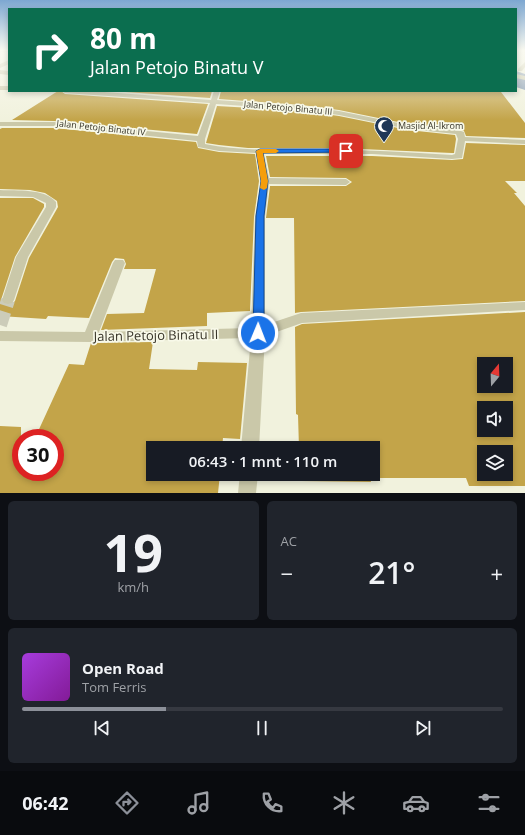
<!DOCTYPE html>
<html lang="id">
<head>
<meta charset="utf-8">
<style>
  body { margin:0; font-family:"Open Sans",sans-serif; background:#20242c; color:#f1f3f6; height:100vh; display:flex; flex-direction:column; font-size:15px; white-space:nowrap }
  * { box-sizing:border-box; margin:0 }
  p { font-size:13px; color:#9ea1a6 }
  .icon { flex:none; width:22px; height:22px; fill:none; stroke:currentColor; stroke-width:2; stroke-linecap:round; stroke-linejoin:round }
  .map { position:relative; height:493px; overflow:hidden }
  .side { display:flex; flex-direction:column; gap:8px; padding:8px; background:#0d0f14; flex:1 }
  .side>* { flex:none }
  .banner { position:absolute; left:8px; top:8px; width:509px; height:84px; border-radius:0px; box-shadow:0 2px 6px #0003; background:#0b6e4f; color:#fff; overflow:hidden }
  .needle { width:26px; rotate:19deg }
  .controls { position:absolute; left:477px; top:357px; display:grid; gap:8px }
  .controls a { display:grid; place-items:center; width:36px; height:36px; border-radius:0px; background:#171b24; box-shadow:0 2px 6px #0003; font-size:20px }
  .speed { position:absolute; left:12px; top:429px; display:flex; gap:8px; font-size:20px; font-weight:700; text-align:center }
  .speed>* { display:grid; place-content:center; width:52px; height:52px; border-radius:50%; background:#171b24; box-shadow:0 2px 6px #0003; line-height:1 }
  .speed .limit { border:6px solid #d22; background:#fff; color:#111 }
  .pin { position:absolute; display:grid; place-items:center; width:34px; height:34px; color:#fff; margin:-17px; border-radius:8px; box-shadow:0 2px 6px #0006 }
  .me { position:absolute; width:44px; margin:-22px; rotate:1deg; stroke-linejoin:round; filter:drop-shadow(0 0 3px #0008) }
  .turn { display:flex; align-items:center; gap:14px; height:84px; padding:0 16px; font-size:18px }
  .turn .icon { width:52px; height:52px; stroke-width:2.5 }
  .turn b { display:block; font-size:28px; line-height:34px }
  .big { font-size:30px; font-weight:600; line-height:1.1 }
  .side .tile { flex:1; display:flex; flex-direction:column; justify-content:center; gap:6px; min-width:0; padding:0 14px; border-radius:6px; background:#20242c }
  .side .dial { align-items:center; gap:0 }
  .dial b { font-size:52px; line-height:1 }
  .song { display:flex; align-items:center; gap:12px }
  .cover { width:48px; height:48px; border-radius:6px; background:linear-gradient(135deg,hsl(280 70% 55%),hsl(290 70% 35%)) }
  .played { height:4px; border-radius:2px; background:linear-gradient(90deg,#8c9099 30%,#363941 30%) }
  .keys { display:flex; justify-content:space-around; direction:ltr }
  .heat { display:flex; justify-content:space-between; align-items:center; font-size:22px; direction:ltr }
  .side .tiles { flex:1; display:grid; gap:8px; grid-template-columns:1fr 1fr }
  .tile:last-child { grid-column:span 2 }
  .trip { position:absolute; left:146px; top:441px; width:234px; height:40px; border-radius:0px; background:#171b24; box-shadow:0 2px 6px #0003; font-weight:600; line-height:40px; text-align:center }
  .tabs { display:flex; height:64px; justify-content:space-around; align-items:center; background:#090b0e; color:#9ea1a6 }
  .tabs .icon { width:28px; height:28px }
  .tabs .on { color:#8c9099 }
  .tabs b { font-size:18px; color:#f1f3f6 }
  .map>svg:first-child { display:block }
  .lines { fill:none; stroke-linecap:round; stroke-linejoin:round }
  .river { fill:#7c93ae; fill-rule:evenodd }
  .building { fill:#c3a449; fill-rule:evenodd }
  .minor-tunnel { stroke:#ccccb9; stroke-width:14; stroke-dasharray:14 6; stroke-linecap:butt }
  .service { fill:#cac8a9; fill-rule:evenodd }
  .minor { fill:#cac8a9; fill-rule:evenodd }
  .route { fill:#1a73e8; stroke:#114b97 }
  .slow { fill:#f59e0b }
  .labels { text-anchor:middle; stroke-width:3.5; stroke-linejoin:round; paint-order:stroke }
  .far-street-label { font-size:9px; fill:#373428; stroke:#f8f9e9 }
  .far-poi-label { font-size:9px; fill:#373428; stroke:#f8f9e9; text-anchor:start }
  .near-street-label { font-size:13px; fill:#373428; stroke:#f8f9e9 }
</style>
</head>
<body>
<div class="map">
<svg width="525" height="493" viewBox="0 0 525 493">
  <rect width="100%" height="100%" fill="#f1f2dd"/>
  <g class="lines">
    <!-- river -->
    <polygon class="river" points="516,71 525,74 525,90 516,87"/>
  </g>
  <!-- building -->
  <g class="building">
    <polygon points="58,91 61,91 65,94 208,104 197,134 54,121 12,120"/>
    <polygon points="111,91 212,91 210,98"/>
    <polygon points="221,91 501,92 525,123 525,138 466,136 464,131 458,129 408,124 339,110 302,105 219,99"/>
    <polygon points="217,106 302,111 339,116 408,130 455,135 456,139 454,153 452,153 338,148 248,148 219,145 206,143"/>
    <polygon points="2,128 54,128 196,142 198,148 219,152 255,154 259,181 254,217 250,311 207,313 207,326 101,330 107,314 144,313 156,269 124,269 126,264 124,259 115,258 112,262 89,318 48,316 46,319 0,316 0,198 33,198 44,204 44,207 15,257 1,300 3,304 8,305 12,304 15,301 29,258 58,207 57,201 45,193 30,190 0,189 0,129"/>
    <polygon points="466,143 525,145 525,181 505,181 517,193 514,193 525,206 525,301 301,312 295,313 294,218 266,218 270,186 346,186 352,182 346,178 270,177 266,156 372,156 452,160 463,159"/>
    <path d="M525 312V486H469L466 478H370L371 482 301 481V474H373V448H299L298 415 296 414 295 327 302 324ZM484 364H506V386H484ZM484 408H506V430H484ZM484 452H506V474H484Z"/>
    <polygon points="153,342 149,369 197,370 198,362 247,363 240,439 223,438 222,448 153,448 153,474 220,474 218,493 0,493 0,426 21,427 21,472 55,472 55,438 35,438 69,364 84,365 91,343"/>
  </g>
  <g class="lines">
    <!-- minor-tunnel -->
    <polyline class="minor-tunnel" points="0,325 8,300"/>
    <!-- service -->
    <g class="service">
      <rect x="0" y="51" width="9" height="1"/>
      <polygon points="525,62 525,67 522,71 518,71 518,69"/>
      <polygon points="0,70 9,71 9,75 0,74"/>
    </g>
    <!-- minor -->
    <g class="minor">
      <polygon points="9,60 9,64 0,68 0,64"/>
      <polygon points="516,74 525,76 525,80 516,78"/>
      <rect x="0" y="86" width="9" height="4"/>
      <path d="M62 91H91L211 100 214 91H220L217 100 302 106 339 111 408 125 458 130 464 132 465 137 525 140V144L465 141 462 158 452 159 372 154H264L269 178 346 179 350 182 346 185 269 184 265 217V325L301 313 525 302V310L302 323 265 336 259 448H241L251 338 90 342 0 341V331L85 332 113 263 115 260H123L125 263 99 332 251 328 255 217 261 181 256 153 219 151 198 147 197 141 54 126H0V122H54L198 136 210 103 65 93ZM216 104 302 110 339 115 408 129 456 134 458 139 455 154 452 155C408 152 365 150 321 149 282 149 242 152 205 144V139Z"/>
      <path d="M0 190C17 191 44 188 56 202V207L28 257 14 300 12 303 8 304 4 303 2 300 16 257 46 207V203L33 197 0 196Z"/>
      <polygon points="240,474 258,474 256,493 238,493"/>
    </g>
  </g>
  <!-- sky -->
  <linearGradient id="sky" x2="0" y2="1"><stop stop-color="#7da7d1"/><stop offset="0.42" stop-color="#f9f9f0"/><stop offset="1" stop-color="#f9f9f0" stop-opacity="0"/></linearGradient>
  <rect width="525" height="120" fill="url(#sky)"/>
  <!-- route -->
  <polygon class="route" points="346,149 349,151 348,152 263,153 268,181 264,216 264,333 262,336 258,337 254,336 253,333 256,216 261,181 256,151 260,149"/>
  <!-- slow -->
  <polygon class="slow" points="260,149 276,149 279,151 276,153 263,153 268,181 267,188 264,190 260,188 261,181 256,151"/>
  <!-- icons -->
  <defs>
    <symbol id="mosque-pin" viewBox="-11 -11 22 30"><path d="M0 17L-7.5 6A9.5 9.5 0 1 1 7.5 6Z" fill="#1f3757" stroke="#f8f9e9"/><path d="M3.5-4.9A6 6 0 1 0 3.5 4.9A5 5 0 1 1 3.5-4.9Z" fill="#fff"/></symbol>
  </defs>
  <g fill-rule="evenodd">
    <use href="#mosque-pin" x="373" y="115" width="22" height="30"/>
  </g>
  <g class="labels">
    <!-- far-street labels -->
    <g class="far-street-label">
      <text transform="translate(288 108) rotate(5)" y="3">Jalan Petojo Binatu III</text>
      <text transform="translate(101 128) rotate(6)" y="3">Jalan Petojo Binatu IV</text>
    </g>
    <!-- far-poi labels -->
    <g class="far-poi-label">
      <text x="398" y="129">Masjid Al-Ikrom</text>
    </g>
    <!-- near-street labels -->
    <g class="near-street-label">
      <text transform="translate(156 335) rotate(-1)" y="5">Jalan Petojo Binatu II</text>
    </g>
  </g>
</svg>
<div class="controls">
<a><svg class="needle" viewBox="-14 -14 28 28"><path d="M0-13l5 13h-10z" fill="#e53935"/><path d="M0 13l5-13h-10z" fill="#9ea1a6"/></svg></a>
<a><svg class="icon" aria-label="sound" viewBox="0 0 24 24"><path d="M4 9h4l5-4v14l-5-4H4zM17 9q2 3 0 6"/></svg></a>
<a><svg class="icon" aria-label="layers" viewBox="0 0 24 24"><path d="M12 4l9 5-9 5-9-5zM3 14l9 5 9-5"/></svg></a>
</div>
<div class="speed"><div class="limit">30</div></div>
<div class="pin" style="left:346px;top:151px;background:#d93025"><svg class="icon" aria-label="arrive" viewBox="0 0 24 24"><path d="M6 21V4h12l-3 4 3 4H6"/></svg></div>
<svg class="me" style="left:258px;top:333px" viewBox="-20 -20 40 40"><circle r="17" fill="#1a73e8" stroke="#fff" stroke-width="3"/><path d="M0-11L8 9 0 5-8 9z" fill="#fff"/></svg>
<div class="trip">06:43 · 1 mnt · 110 m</div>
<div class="banner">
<div class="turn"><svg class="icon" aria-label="right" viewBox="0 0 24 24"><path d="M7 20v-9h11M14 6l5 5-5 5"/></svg><div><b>80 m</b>Jalan Petojo Binatu V</div></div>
</div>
</div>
<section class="side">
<div class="tiles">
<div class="tile dial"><b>19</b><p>km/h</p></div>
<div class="tile"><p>AC</p>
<div class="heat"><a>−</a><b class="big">21°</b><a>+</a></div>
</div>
<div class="tile">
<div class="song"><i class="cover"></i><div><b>Open Road</b><p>Tom Ferris</p></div></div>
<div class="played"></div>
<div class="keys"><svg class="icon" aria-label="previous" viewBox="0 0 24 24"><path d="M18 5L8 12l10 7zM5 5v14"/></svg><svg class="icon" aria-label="pause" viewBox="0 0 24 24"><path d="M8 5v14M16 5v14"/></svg><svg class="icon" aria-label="next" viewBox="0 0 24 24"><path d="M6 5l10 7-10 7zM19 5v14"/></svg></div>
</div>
</div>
</section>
<nav class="tabs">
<b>06:42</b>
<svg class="icon on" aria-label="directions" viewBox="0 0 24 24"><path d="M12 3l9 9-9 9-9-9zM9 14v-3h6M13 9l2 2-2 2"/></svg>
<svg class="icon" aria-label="music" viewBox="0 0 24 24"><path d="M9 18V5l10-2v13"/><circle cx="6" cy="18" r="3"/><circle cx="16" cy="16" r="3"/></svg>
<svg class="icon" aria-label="phone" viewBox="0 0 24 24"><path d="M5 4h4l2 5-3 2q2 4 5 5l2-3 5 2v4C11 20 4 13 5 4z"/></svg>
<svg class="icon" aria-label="climate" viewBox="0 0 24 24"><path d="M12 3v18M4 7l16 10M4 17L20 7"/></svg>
<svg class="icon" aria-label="car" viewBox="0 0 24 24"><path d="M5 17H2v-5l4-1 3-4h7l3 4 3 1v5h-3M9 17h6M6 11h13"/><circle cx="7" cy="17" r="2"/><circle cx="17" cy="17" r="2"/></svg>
<svg class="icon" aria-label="filters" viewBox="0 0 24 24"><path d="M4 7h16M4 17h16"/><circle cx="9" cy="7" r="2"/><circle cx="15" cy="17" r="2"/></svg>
</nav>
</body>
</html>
